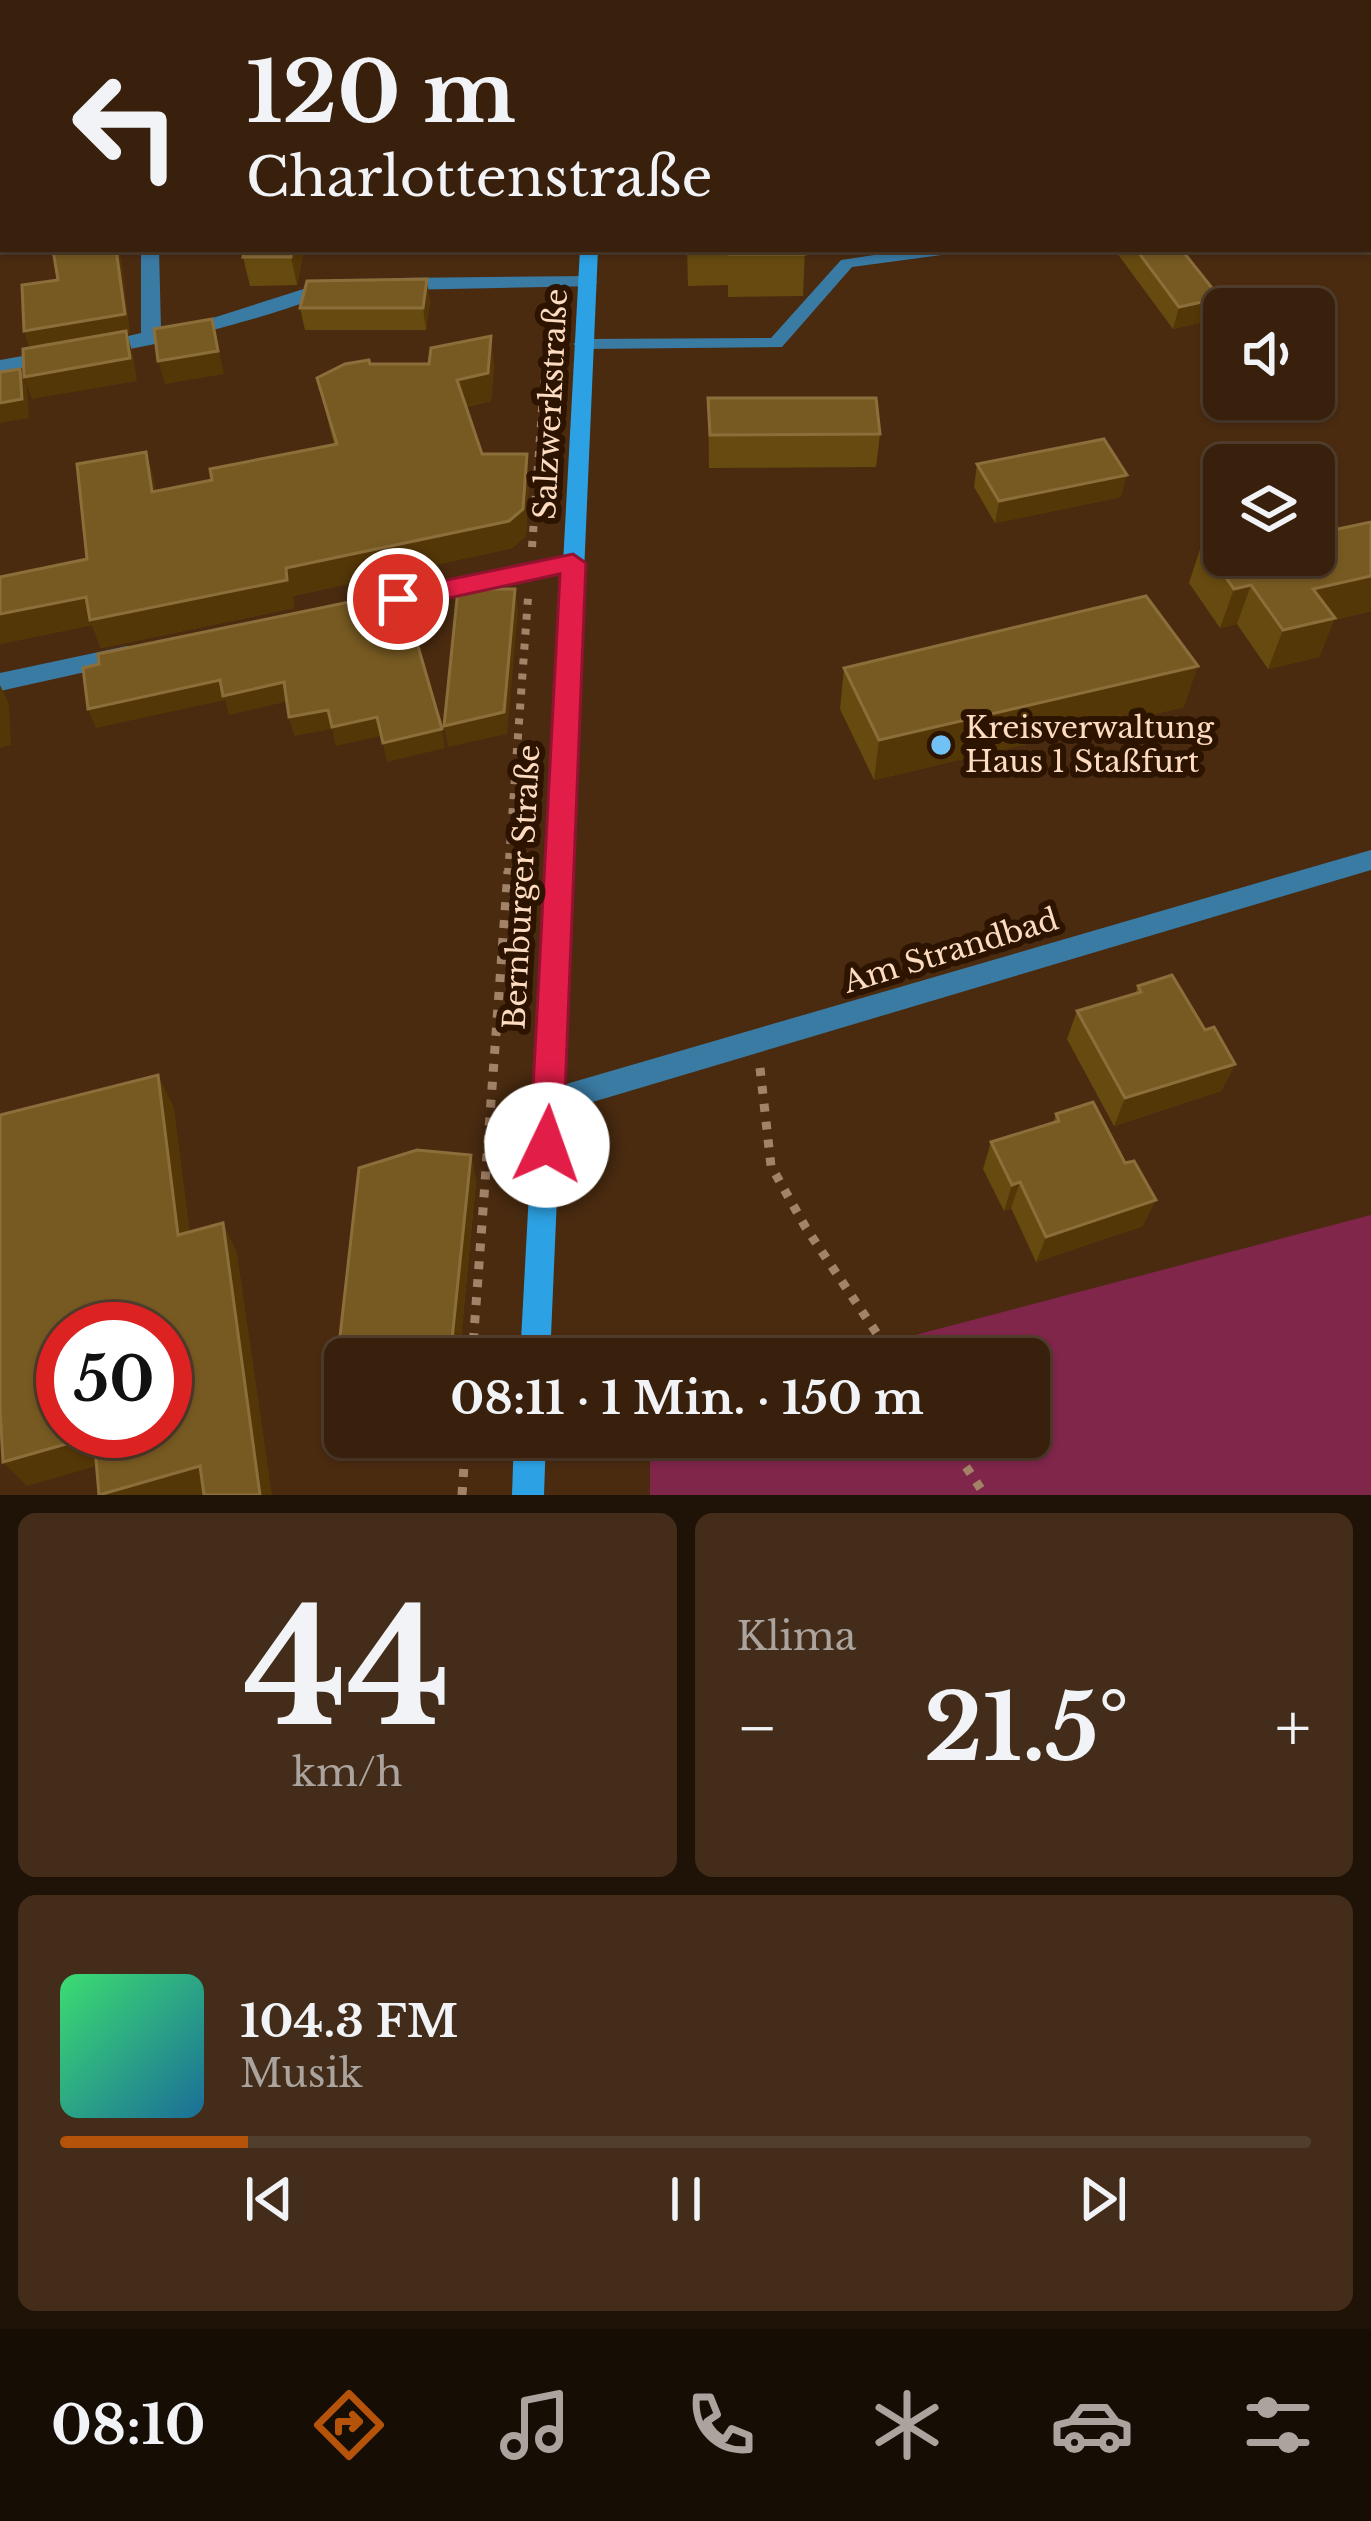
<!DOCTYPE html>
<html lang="de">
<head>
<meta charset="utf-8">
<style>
  body { margin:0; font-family:"Libre Baskerville",serif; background:#432d1a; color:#f1f3f6; height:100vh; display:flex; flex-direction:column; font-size:45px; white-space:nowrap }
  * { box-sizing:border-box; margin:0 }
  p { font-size:39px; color:#aba39d }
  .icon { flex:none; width:66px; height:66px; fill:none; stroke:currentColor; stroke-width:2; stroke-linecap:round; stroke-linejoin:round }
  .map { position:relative; height:1495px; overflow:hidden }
  .sheet { display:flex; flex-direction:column; gap:18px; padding:18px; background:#1f1207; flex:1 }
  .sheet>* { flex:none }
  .top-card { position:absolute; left:0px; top:0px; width:1371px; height:252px; box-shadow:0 3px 9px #0004,0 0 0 3px #523e2d; background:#38200c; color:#f1f3f6; overflow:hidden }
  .tools { position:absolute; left:1203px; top:288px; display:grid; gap:24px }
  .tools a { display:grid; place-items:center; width:132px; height:132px; border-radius:18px; background:#38200c; box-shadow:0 3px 9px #0004,0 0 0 3px #523e2d; font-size:60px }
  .speed { position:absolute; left:36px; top:1302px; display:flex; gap:24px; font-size:60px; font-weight:700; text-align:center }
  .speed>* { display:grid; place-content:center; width:156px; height:156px; border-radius:50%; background:#38200c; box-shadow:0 3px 9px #0004,0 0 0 3px #523e2d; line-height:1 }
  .speed .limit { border:18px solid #d22; background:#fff; color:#111 }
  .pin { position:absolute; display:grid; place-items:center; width:102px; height:102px; color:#fff; margin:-51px; border:6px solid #fff; border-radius:50%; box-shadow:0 3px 12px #0007 }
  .me { position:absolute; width:132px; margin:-66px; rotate:3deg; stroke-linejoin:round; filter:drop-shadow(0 0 9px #0008) }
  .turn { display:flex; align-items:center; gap:42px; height:252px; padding:0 48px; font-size:54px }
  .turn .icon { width:156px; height:156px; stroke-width:2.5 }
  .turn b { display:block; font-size:84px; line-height:102px }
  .big { font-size:90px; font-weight:700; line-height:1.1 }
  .sheet .tile { flex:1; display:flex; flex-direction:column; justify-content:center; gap:18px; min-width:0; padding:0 42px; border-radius:18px; background:#432d1a }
  .sheet .dial { align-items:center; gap:0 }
  .dial b { font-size:156px; line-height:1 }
  .song { display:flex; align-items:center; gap:36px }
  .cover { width:144px; height:144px; border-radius:18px; background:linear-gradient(135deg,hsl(140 70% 55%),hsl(200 70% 35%)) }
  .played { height:12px; border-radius:6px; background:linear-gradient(90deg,#b45309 15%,#523e2d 15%) }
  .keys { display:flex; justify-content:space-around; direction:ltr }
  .heat { display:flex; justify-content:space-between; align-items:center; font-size:66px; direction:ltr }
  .sheet .tiles { flex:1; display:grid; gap:18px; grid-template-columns:1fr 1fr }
  .tile:last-child { grid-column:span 2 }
  .trip { position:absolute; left:324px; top:1338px; width:726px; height:120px; border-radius:18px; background:#38200c; box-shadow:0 3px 9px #0004,0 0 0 3px #523e2d; font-weight:700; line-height:120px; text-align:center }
  .menu { display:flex; height:192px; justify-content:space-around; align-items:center; background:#160d05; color:#aba39d }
  .menu .icon { width:84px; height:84px }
  .menu .selected { color:#b45309 }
  .menu b { font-size:54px; color:#f1f3f6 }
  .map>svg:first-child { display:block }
  .green { fill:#7f264a }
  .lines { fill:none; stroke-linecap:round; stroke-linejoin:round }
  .path-far2 { stroke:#a38368; stroke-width:6; stroke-dasharray:4.5 6; stroke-linecap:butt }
  .path-far1 { stroke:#a38368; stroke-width:8; stroke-dasharray:6 9; stroke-linecap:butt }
  .path { stroke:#a38368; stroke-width:9; stroke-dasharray:8 10; stroke-linecap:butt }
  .service { fill:#3a7ba4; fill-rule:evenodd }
  .minor { fill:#3a7ba4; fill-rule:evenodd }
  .secondary { fill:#2ca2e4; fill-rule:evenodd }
  .wall { fill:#664a0f }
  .shaded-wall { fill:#543707 }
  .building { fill:#775a22; stroke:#8c6e3b; stroke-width:3; fill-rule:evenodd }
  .route { fill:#e11d48; stroke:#92132f; stroke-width:3 }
  .poi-dot { fill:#72c1f5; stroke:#2c1401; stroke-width:4.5 }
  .labels { text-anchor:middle; stroke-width:12; stroke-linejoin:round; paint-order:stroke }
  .street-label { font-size:30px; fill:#fddcc2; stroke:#2c1401 }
  .poi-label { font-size:30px; fill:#fddcc2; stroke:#2c1401; text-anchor:start }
</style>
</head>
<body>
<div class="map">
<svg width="1371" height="1495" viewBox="0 0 1371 1495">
  <rect width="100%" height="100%" fill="#4a2b10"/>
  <!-- green -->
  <polygon class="green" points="1371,1215 1371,1495 650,1495 650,1437 1029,1437 1029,1359 824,1359"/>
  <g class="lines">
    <!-- path-far2 -->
    <polyline class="path-far2" points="543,385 549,304"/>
    <!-- path-far1 -->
    <g class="path-far1">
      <polyline points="532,547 544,382"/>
      <polyline points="508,874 528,598"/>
    </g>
    <!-- path -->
    <g class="path">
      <polyline points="760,1068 771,1166 806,1228 894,1359"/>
      <polyline points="472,1359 508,871"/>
      <polyline points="946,1437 985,1495"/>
      <polyline points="462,1495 466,1437"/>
    </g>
    <!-- service -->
    <g class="service">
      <polygon points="749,0 763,0 764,3 750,3"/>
      <polygon points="914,249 957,249 949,254 852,267 782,347 582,349 573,344 582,339 771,338 841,260"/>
    </g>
    <!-- minor -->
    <g class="minor">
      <path d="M141 249H159L161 329 216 317 335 279 344 285C319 305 121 358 90 353V345L141 333Z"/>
      <polygon points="588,276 597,282 595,286 400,290 391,284 400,278"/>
      <polygon points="51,351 61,357 58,361 0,372 0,360"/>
      <polygon points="573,555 581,557 584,563 581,569 373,612 362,604 373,596"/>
      <polygon points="127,646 135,649 138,655 135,661 0,691 0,673"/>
      <polygon points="1371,850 1371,870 549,1115 539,1111 535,1102 539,1093 549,1089"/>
    </g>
    <!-- secondary -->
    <g class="secondary">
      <rect x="594" y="0" width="16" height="3"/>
      <polygon points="580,249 598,249 550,1359 520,1359"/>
      <polygon points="514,1437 546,1437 544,1495 512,1495"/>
    </g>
  </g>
  <!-- wall -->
  <g class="wall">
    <polygon points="304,249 297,285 250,286 243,257"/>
    <polygon points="687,249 805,249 803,296 728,297 728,285 688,286"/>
    <polygon points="1114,249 1181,249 1220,298 1213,320 1173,329"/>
    <polygon points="430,301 426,330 305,330 300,308"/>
    <polygon points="370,364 494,364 491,401 466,407 482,454 527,454 529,482 526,536 512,548 293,596 294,608 101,648 92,625 0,644 0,577 87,559 146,452 156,491 212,480 334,444 317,378"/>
    <polygon points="708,398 880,434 876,467 709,468"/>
    <polygon points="977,464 1121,497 995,523 974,487"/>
    <polygon points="1371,522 1371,611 1334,620 1319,657 1268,669 1237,624 1220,628 1189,583 1202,543 1224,555"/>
    <polygon points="844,668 1184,707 874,780 840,709"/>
    <polygon points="1138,986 1205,1030 1235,1064 1221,1091 1114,1126 1067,1039 1077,1011 1135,994"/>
    <polygon points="1056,1114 1143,1226 1036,1262 1011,1208 1004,1211 983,1169 991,1142 1053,1123"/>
    <polygon points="417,1150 471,1155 476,1181 459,1359 345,1359 345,1437 341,1437 331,1416 359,1168"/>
  </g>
  <!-- shaded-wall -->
  <g class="shaded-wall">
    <polygon points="3,202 3,233 0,234 0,203"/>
    <polygon points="116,249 118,249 121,258 130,333 127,334 133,354 137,381 32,399 24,377 30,350 24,331"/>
    <polygon points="292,249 304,249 297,285 291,257"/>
    <polygon points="427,279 430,301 426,330 423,308"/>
    <polygon points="1220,298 1213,320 1173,329 1179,307"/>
    <polygon points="212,319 224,374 165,384 158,361"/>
    <polygon points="491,336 494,364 491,401 460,408 457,380"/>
    <polygon points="20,369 27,387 29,418 0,423 0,403"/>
    <polygon points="146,452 154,479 161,520 152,492"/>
    <polygon points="527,454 529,482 526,536 512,548 293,596 294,608 101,648 92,625 0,644 0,614 86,597 286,568"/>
    <polygon points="1127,475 1121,497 995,523 999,501"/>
    <polygon points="1371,576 1371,611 1334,620 1319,657 1268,669 1283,630 1313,589"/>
    <polygon points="1251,585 1237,624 1220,628 1234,589"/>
    <polygon points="515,589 518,611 507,734 448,747 444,726"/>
    <polygon points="1198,666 1184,707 874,780 879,740"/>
    <polygon points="220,680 284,682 289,701 229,715 225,700 96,728 88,709"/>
    <polygon points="0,685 9,704 11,745 0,748"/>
    <polygon points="328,710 377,717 381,736 336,746 332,729 294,736 289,717"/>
    <polygon points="442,729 445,748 387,762 383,743"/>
    <polygon points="1235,1064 1221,1091 1114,1126 1125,1098"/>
    <polygon points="158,1075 174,1108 194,1264 178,1235"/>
    <polygon points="471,1155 476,1181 459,1359 450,1359"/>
    <polygon points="1020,1182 1011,1208 1004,1211 1012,1185"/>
    <polygon points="1156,1200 1143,1226 1036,1262 1046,1237"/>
    <polygon points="223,1223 237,1253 272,1495 260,1495"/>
    <polygon points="94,1436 114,1461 27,1486 3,1462"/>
    <polygon points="200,1466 217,1490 200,1495 103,1495"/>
  </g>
  <!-- building -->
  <g class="building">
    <rect x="154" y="0" width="42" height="3"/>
    <polygon points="314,0 355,0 354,3 313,3"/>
    <polygon points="825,0 982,0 1030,1 1030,3 825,3"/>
    <polygon points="0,92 3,92 3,202 0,203"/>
    <polygon points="58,249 116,249 125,314 24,331 22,285 58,280 53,250"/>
    <polygon points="245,249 292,249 291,257 243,257"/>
    <rect x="729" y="249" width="76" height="5"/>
    <polygon points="1136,249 1181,249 1220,298 1179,307"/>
    <polygon points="427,279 423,308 300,308 307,281"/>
    <polygon points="212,319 218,351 158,361 154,329"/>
    <polygon points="126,331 130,358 24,377 23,349"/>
    <polygon points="491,336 488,373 457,380 482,454 527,454 523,509 509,521 286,568 287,580 90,620 86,597 0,614 0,577 87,559 77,464 146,452 152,492 212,480 210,469 337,444 317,378 345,364 369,360 370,364 429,364 431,348"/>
    <polygon points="20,369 22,399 0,403 0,372"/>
    <polygon points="708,398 876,398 880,434 710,435"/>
    <polygon points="1104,439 1127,475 999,501 977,464"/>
    <polygon points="1371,522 1371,576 1313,589 1335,618 1283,630 1251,585 1234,589 1202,543 1224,538 1224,555 1314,555 1314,534"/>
    <polygon points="458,589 515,589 504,712 444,726"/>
    <polygon points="402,591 442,729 383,743 377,717 332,727 328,710 289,717 284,682 223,696 220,680 88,709 83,668 99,664 98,654"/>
    <polygon points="1146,596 1198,666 879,740 844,668"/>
    <polygon points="1172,975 1205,1030 1214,1027 1235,1064 1125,1098 1077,1011 1141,992 1138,986"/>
    <path d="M158 1075 178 1235 223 1223 260 1495H204L200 1466 99 1495 94 1436 3 1462 0 1409V1115ZM63 1329H165V1431H63Z"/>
    <polygon points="1093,1102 1125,1163 1134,1161 1156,1200 1046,1237 1020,1182 1012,1185 991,1142 1059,1121 1056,1114"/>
    <polygon points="417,1150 471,1155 450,1359 345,1359 345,1415 331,1416 359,1168"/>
  </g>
  <!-- route -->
  <polygon class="route" points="573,554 586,563 563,1145 558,1155 547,1160 535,1155 530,1145 560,574 398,609 385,599 398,590"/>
  <!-- markers -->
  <circle class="poi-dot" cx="941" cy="745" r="12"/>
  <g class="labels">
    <!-- street labels -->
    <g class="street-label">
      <text transform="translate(551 404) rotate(-87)" y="10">Salzwerkstraße</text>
      <text transform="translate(522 887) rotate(-87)" y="10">Bernburger Straße</text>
      <text transform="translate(951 951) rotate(-17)" y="10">Am Strandbad</text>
    </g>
    <!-- poi labels -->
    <g class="poi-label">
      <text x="965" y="738">Kreisverwaltung<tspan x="965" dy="34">Haus 1 Staßfurt</tspan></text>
    </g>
  </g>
</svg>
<div class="tools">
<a><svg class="icon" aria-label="sound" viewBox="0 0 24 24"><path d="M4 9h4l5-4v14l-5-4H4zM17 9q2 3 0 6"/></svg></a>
<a><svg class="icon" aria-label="layers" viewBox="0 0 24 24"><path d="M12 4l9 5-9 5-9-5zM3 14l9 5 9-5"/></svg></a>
</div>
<div class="speed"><div class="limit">50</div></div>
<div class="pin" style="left:398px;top:599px;background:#d93025"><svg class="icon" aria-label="arrive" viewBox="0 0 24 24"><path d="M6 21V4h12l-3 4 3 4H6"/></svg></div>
<svg class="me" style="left:547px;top:1145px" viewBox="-20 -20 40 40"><circle r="19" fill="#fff"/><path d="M0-13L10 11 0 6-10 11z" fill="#e11d48"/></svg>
<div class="trip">08:11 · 1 Min. · 150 m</div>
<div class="top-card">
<div class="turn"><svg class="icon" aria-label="left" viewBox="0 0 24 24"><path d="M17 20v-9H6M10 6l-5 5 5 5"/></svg><div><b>120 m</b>Charlottenstraße</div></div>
</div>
</div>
<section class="sheet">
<div class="tiles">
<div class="tile dial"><b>44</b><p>km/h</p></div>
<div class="tile"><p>Klima</p>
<div class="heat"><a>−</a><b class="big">21.5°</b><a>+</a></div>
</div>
<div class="tile">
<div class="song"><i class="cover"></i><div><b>104.3 FM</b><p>Musik</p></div></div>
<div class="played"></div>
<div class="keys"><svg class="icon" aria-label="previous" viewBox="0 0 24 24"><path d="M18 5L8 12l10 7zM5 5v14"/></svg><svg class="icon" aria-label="pause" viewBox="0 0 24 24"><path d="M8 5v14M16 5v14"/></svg><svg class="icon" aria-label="next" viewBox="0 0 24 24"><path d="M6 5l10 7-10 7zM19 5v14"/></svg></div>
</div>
</div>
</section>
<nav class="menu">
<b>08:10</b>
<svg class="icon selected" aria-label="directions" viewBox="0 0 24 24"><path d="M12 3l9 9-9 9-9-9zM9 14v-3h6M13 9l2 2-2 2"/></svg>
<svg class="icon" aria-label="music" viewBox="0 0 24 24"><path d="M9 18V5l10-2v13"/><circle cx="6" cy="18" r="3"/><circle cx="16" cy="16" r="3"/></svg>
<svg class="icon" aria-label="phone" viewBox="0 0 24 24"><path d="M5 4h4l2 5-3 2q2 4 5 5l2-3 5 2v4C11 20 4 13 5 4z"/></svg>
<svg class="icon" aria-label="climate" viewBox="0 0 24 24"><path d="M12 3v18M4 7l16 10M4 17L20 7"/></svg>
<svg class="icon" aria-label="car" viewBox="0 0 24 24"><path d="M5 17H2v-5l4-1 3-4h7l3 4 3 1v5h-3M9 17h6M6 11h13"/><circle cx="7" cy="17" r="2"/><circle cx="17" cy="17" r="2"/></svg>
<svg class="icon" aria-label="filters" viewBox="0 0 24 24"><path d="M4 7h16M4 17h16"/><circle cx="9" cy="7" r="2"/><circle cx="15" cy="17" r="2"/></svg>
</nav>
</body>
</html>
